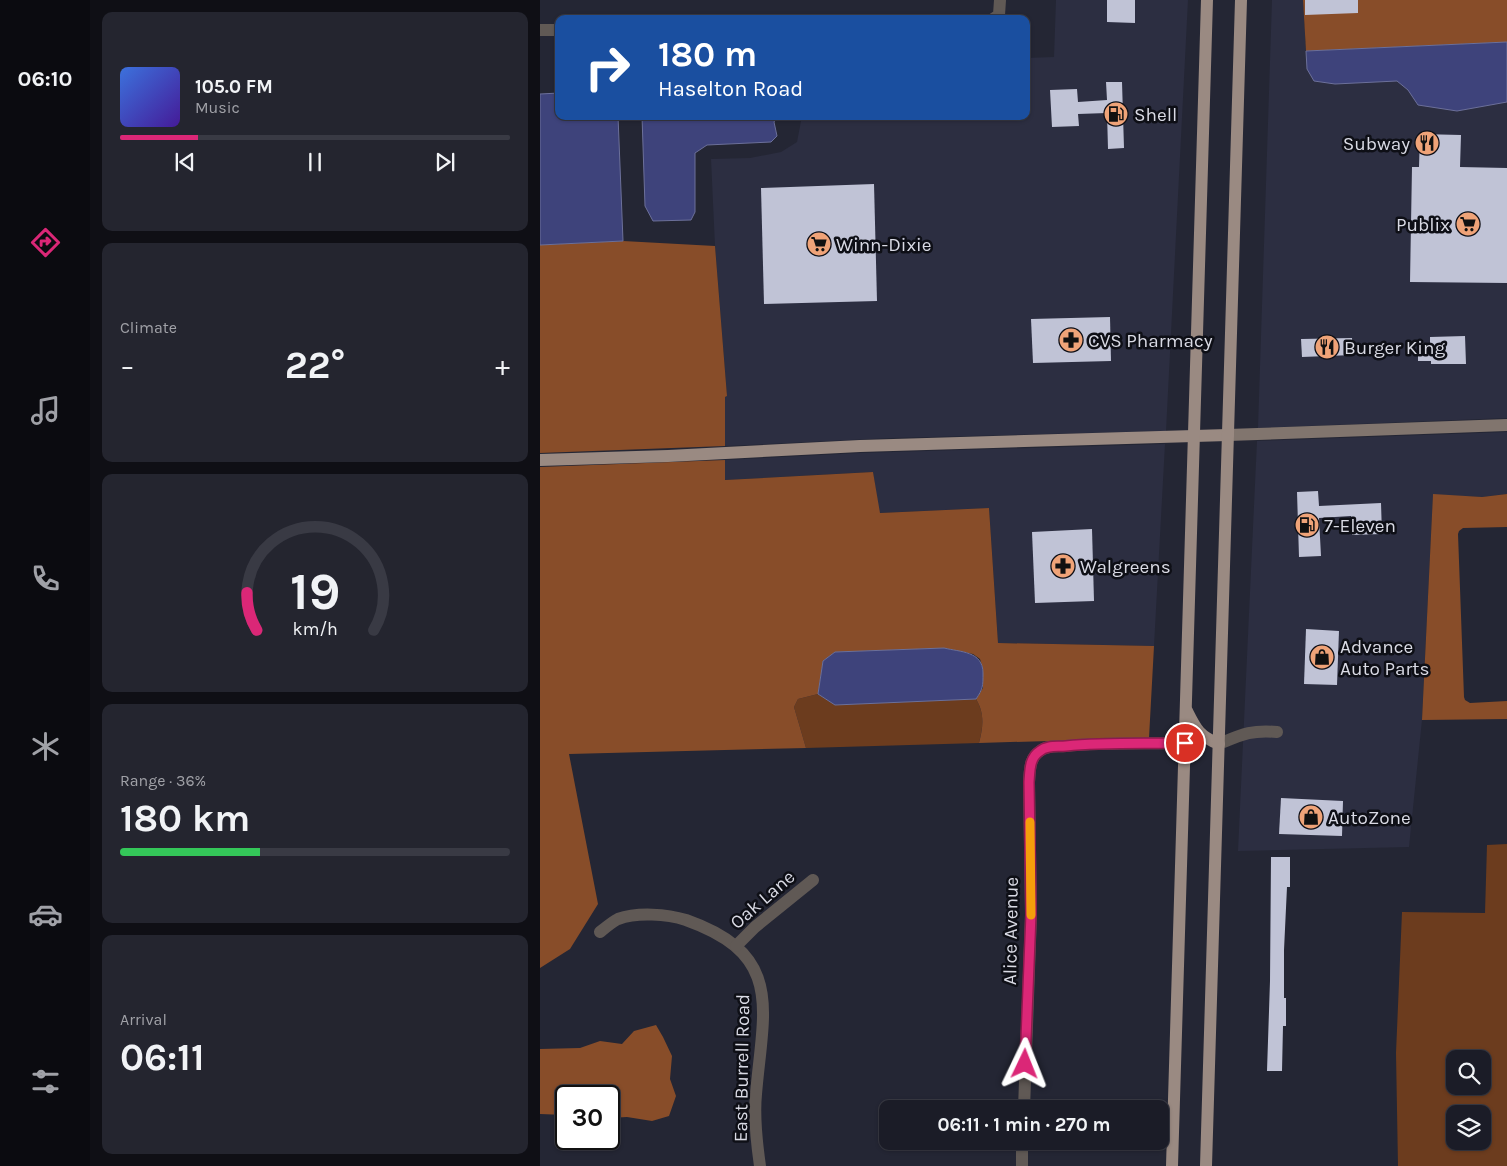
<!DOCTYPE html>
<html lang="en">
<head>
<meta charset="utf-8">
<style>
  body { margin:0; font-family:Karla,sans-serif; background:#24252f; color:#f1f3f6; height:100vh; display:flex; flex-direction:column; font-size:19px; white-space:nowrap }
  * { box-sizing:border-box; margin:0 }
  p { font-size:16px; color:#a0a1a7 }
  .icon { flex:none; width:28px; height:28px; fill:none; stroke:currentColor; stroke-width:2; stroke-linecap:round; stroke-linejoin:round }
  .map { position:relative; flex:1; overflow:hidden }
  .side { display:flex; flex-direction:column; gap:12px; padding:12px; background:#0f0f15; width:450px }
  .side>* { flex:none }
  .hud { position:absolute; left:15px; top:15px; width:475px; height:105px; border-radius:10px; box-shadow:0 1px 4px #0004,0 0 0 1px #393a44; background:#1a4fa0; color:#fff; overflow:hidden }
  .controls { position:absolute; left:906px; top:1050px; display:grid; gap:10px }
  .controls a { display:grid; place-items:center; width:45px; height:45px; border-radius:10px; background:#1b1c27; box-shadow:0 1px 4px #0004,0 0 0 1px #393a44; font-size:25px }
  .speed { position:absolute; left:15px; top:1085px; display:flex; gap:10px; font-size:25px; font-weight:700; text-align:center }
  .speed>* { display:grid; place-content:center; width:65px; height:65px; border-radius:50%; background:#1b1c27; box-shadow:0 1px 4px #0004,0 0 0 1px #393a44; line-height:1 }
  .speed .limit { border:2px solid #111; border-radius:8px; background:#fff; color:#111 }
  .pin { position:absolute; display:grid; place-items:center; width:42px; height:42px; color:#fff; margin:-21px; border:2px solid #fff; border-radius:50%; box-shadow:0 1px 5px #0007 }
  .me { position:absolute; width:55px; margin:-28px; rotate:2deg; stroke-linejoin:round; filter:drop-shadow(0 0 4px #0008) }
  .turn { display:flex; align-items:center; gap:18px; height:105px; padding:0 20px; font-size:22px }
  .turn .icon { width:65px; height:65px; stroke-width:2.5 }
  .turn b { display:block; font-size:35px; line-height:42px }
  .big { font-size:38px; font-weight:700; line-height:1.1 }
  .side .widget { flex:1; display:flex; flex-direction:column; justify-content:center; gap:8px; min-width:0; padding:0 18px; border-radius:10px; background:#24252f }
  .side .dial { align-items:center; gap:0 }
  .dial svg { height:130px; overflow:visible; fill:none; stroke:#393a44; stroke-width:7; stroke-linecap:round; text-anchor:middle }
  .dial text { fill:#f1f3f6; stroke:none }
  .song { display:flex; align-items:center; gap:15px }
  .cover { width:60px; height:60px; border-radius:8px; background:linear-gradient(135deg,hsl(220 70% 55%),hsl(260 70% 35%)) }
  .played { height:5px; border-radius:2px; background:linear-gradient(90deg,#db2777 20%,#393a44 20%) }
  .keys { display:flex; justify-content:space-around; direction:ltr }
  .heat { display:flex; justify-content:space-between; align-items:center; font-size:28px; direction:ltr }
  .charge { height:8px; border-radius:4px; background:linear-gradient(90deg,#34c759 36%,#393a44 0) }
  .trip { position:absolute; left:339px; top:1100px; width:290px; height:50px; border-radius:10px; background:#1b1c27; box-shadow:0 1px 4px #0004,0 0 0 1px #393a44; font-weight:700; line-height:50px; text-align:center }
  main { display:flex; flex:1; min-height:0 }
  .menu { display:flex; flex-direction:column; width:90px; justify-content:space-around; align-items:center; background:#0b0b10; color:#a0a1a7 }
  .menu .icon { width:35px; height:35px }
  .menu .selected { color:#db2777 }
  .menu b { font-size:22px; color:#f1f3f6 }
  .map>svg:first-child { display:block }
  .built { fill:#2c2e41 }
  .green { fill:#6c3c1e; fill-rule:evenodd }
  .forest { fill:#884d29 }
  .water { fill:#3e437b; stroke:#6c709a }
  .building { fill:#c0c3d6 }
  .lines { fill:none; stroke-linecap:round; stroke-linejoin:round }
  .street { stroke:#605955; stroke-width:12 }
  .secondary { stroke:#81756e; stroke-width:12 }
  .primary { stroke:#9a8a82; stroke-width:12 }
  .route-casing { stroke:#8e194d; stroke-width:12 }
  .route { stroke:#db2777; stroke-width:9 }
  .slow { stroke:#f59e0b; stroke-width:9 }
  .labels { text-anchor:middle; stroke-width:5; stroke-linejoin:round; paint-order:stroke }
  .poi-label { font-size:19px; fill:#d9dae4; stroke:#0e0f16; text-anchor:start }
  .street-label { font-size:19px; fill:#d9dae4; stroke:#0e0f16 }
</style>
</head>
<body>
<main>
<nav class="menu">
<b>06:10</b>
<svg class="icon selected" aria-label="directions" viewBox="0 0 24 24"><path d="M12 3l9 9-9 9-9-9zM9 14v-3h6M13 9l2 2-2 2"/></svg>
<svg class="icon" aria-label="music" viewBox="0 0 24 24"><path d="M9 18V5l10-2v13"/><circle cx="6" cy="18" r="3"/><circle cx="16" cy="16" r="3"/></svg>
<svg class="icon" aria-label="phone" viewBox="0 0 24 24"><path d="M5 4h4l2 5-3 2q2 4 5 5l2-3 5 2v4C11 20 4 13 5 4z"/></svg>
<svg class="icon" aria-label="climate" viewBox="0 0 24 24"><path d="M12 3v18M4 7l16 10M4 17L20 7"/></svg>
<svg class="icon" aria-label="car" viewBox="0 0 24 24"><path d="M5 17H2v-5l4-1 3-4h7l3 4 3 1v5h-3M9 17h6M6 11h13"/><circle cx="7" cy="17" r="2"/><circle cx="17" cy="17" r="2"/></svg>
<svg class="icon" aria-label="filters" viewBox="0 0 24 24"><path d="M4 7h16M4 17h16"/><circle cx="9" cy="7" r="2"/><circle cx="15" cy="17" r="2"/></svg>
</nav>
<section class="side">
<div class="widget">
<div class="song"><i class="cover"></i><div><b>105.0 FM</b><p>Music</p></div></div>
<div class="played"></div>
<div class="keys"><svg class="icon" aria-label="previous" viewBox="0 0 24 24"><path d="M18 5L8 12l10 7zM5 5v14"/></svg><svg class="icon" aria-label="pause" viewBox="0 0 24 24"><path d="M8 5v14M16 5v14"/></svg><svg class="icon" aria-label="next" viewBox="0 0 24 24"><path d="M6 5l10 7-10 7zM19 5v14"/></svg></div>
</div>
<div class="widget"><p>Climate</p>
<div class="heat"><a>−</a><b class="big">22°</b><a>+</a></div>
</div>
<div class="widget dial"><svg viewBox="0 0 100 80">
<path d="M14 69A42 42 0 1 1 86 69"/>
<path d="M14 69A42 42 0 0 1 8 46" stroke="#db2777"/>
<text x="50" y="56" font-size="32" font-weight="700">19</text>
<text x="50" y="72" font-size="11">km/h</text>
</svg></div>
<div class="widget"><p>Range · 36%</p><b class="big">180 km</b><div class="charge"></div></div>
<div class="widget"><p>Arrival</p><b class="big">06:11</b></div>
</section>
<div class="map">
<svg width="967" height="1166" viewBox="0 0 967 1166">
  <rect width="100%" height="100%" fill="#242634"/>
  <!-- built -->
  <g class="built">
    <polygon points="516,0 648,0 626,431 352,438 185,446 185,397 187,396 175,246 171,159 210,158 241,152 257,142 262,116 486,116 486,58 514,57"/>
    <polygon points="732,0 763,0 767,69 795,84 857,81 868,90 878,105 917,111 967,102 967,418 718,428"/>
    <polygon points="967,432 967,494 942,497 893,495 882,720 869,847 698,851 717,441"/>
    <polygon points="625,444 614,646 458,643 449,508 339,513 333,472 185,480 185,460 320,453"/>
  </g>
  <!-- green -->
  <g class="green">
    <path d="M278 694 295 705 436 699C445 714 443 727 439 743L266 748 254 707 258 699Z"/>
    <path d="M967 844V1166H858L856 1053 862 912 945 913 947 845ZM915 1059H942V1086H915ZM915 1114H942V1141H915Z"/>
  </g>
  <!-- forest -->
  <g class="forest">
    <polygon points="763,0 967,0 967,42 766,51"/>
    <polygon points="83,241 175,246 187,396 185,397 185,446 0,453 0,245"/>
    <path d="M185 460V480L333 472 340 513 449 508 458 643 614 646 609 738 439 743C443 727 445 714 436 699L443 688V669L440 659 433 654 404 648 295 652 283 661 278 694 258 699 254 707 266 748 29 754 58 904 30 949 0 968V467Z"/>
    <polygon points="893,494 942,497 967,494 967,527 923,528 919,531 918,534 924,697 925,700 930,703 967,701 967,719 882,720"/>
    <polygon points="116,1025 123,1037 132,1056 130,1079 136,1096 129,1116 112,1121 87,1117 69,1118 69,1096 26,1096 26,1115 0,1114 0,1049 40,1048 60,1041 82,1044 94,1031"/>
  </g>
  <!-- water -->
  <g class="water">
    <polygon points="967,42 967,102 917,111 878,105 868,90 857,81 795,84 774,81 767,69 766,51"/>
    <polygon points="19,93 19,116 78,116 83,241 0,245 0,94"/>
    <polygon points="102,116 237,116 234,122 237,136 231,142 167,145 155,153 155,212 151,220 113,221 105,206"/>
    <path d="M404 648C420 652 443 651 443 673 443 686 443 689 436 699L295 705 278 694 283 661 295 652Z"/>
  </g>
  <!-- building -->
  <g class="building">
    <polygon points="567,0 595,0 595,23 567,22"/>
    <polygon points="765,0 818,0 818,13 765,15"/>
    <polygon points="566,82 582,82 584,148 568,149 567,113 538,114 539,126 512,127 510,90 537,89 538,102 567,100"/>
    <polygon points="880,134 921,135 920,167 967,168 967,283 870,282 872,167 879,167"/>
    <polygon points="334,184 337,301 224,304 221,188"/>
    <polygon points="570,317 571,361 493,363 491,319"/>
    <polygon points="925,336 926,364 891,364 891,361 878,361 878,343 890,343 890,337"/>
    <polygon points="812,338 813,355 762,357 761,339"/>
    <polygon points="778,491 779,506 841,503 842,534 812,535 811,516 779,518 781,556 759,557 757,492"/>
    <polygon points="552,529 554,601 495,603 492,532"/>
    <polygon points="766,629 799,631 797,685 764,684"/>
    <polygon points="741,798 803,801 802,836 739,834"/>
    <polygon points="731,857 750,857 750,887 747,887 744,950 744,998 746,998 746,1026 743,1026 742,1071 727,1071 730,981"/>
  </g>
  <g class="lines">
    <!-- street -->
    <g class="street">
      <polyline points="453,19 459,15 460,0"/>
      <polyline points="0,30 19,30"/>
      <path d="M679 744C703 734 711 730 737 732"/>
      <path d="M60 932C65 928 72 922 78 919 97 912 127 914 146 920 245 955 223 1010 216 1094 214 1114 217 1145 220 1166"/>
      <polyline points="196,946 215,927 273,880"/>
      <path d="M484 1109 491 915 489 782C490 771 489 758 500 751 507 745 517 747 526 746 565 742 605 744 645 743"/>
      <polyline points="482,1166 482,1141"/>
    </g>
    <!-- secondary -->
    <polyline class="secondary" points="688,435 967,425"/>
    <!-- primary -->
    <g class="primary">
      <polyline points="0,460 128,456 320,446 688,435"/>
      <path d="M647 711C656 729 659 736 679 744"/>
      <polyline points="632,1166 667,0"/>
      <polyline points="666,1166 701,0"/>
    </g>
  </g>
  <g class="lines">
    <defs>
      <path id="route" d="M485 1064 491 914 489 782C490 771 489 758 500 751 507 745 517 747 526 746 565 742 605 744 645 743"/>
    </defs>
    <!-- route casing -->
    <use href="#route" class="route-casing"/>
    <!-- route -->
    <use href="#route" class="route"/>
    <!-- slow -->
    <polyline class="slow" points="490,822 491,915"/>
  </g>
  <!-- icons -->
  <defs>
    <symbol id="fuel-disc" viewBox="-11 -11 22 22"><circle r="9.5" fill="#efa378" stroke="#0e0f16"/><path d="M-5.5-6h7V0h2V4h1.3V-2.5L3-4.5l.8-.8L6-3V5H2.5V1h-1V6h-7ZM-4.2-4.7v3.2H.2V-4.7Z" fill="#111"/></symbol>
    <symbol id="restaurant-disc" viewBox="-11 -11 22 22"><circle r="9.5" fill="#efa378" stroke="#0e0f16"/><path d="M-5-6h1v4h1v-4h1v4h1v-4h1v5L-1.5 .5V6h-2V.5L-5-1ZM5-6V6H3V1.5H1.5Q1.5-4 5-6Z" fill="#111"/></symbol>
    <symbol id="supermarket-disc" viewBox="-11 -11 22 22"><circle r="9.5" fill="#efa378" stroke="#0e0f16"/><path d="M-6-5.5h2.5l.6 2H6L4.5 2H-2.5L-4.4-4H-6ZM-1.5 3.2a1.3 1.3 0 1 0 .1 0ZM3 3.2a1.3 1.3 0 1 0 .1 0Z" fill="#111"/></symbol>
    <symbol id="pharmacy-disc" viewBox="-11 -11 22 22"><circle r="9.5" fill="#efa378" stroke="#0e0f16"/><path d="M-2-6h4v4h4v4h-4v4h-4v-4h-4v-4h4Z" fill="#111"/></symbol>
    <symbol id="shop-disc" viewBox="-11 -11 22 22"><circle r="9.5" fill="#efa378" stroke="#0e0f16"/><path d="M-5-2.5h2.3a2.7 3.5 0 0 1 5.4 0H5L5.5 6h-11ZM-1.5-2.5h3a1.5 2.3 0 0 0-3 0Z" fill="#111"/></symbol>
  </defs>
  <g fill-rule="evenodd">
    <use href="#fuel-disc" x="562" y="100" width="28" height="28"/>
    <use href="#restaurant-disc" x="873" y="129" width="28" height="28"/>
    <use href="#supermarket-disc" x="914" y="210" width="28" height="28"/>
    <use href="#supermarket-disc" x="265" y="230" width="28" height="28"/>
    <use href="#pharmacy-disc" x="517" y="326" width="28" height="28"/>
    <use href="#restaurant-disc" x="773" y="333" width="28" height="28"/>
    <use href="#fuel-disc" x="753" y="511" width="28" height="28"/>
    <use href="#pharmacy-disc" x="509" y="552" width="28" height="28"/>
    <use href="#shop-disc" x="768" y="643" width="28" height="28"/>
    <use href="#shop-disc" x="757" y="803" width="28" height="28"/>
  </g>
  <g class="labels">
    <!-- poi labels -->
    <g class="poi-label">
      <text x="594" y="121">Shell</text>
      <text x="870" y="150" text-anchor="end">Subway</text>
      <text x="910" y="231" text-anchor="end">Publix</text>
      <text x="296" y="251">Winn-Dixie</text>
      <text x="548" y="347">CVS Pharmacy</text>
      <text x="804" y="354">Burger King</text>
      <text x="784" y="532">7-Eleven</text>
      <text x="540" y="573">Walgreens</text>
      <text x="800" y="653">Advance<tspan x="800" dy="22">Auto Parts</tspan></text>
      <text x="788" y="824">AutoZone</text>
    </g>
    <!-- street labels -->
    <g class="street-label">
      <text transform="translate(222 899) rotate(-41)" y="7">Oak Lane</text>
      <text transform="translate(470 931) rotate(-89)" y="7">Alice Avenue</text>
      <text transform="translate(201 1068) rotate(-89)" y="7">East Burrell Road</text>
    </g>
  </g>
</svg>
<div class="controls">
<a><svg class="icon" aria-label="search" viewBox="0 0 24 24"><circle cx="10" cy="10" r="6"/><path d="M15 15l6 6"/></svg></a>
<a><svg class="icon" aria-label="layers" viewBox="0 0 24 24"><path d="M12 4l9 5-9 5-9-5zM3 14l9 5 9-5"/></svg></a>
</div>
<div class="speed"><div class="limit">30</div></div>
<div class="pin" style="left:645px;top:743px;background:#d93025"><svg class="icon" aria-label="arrive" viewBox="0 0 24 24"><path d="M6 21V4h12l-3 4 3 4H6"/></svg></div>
<svg class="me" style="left:485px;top:1064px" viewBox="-20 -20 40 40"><path d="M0-17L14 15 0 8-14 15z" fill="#db2777" stroke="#fff" stroke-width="4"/></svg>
<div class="trip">06:11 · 1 min · 270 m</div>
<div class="hud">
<div class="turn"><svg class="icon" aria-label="right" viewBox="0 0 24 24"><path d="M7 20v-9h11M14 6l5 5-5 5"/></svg><div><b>180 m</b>Haselton Road</div></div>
</div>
</div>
</main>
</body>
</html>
